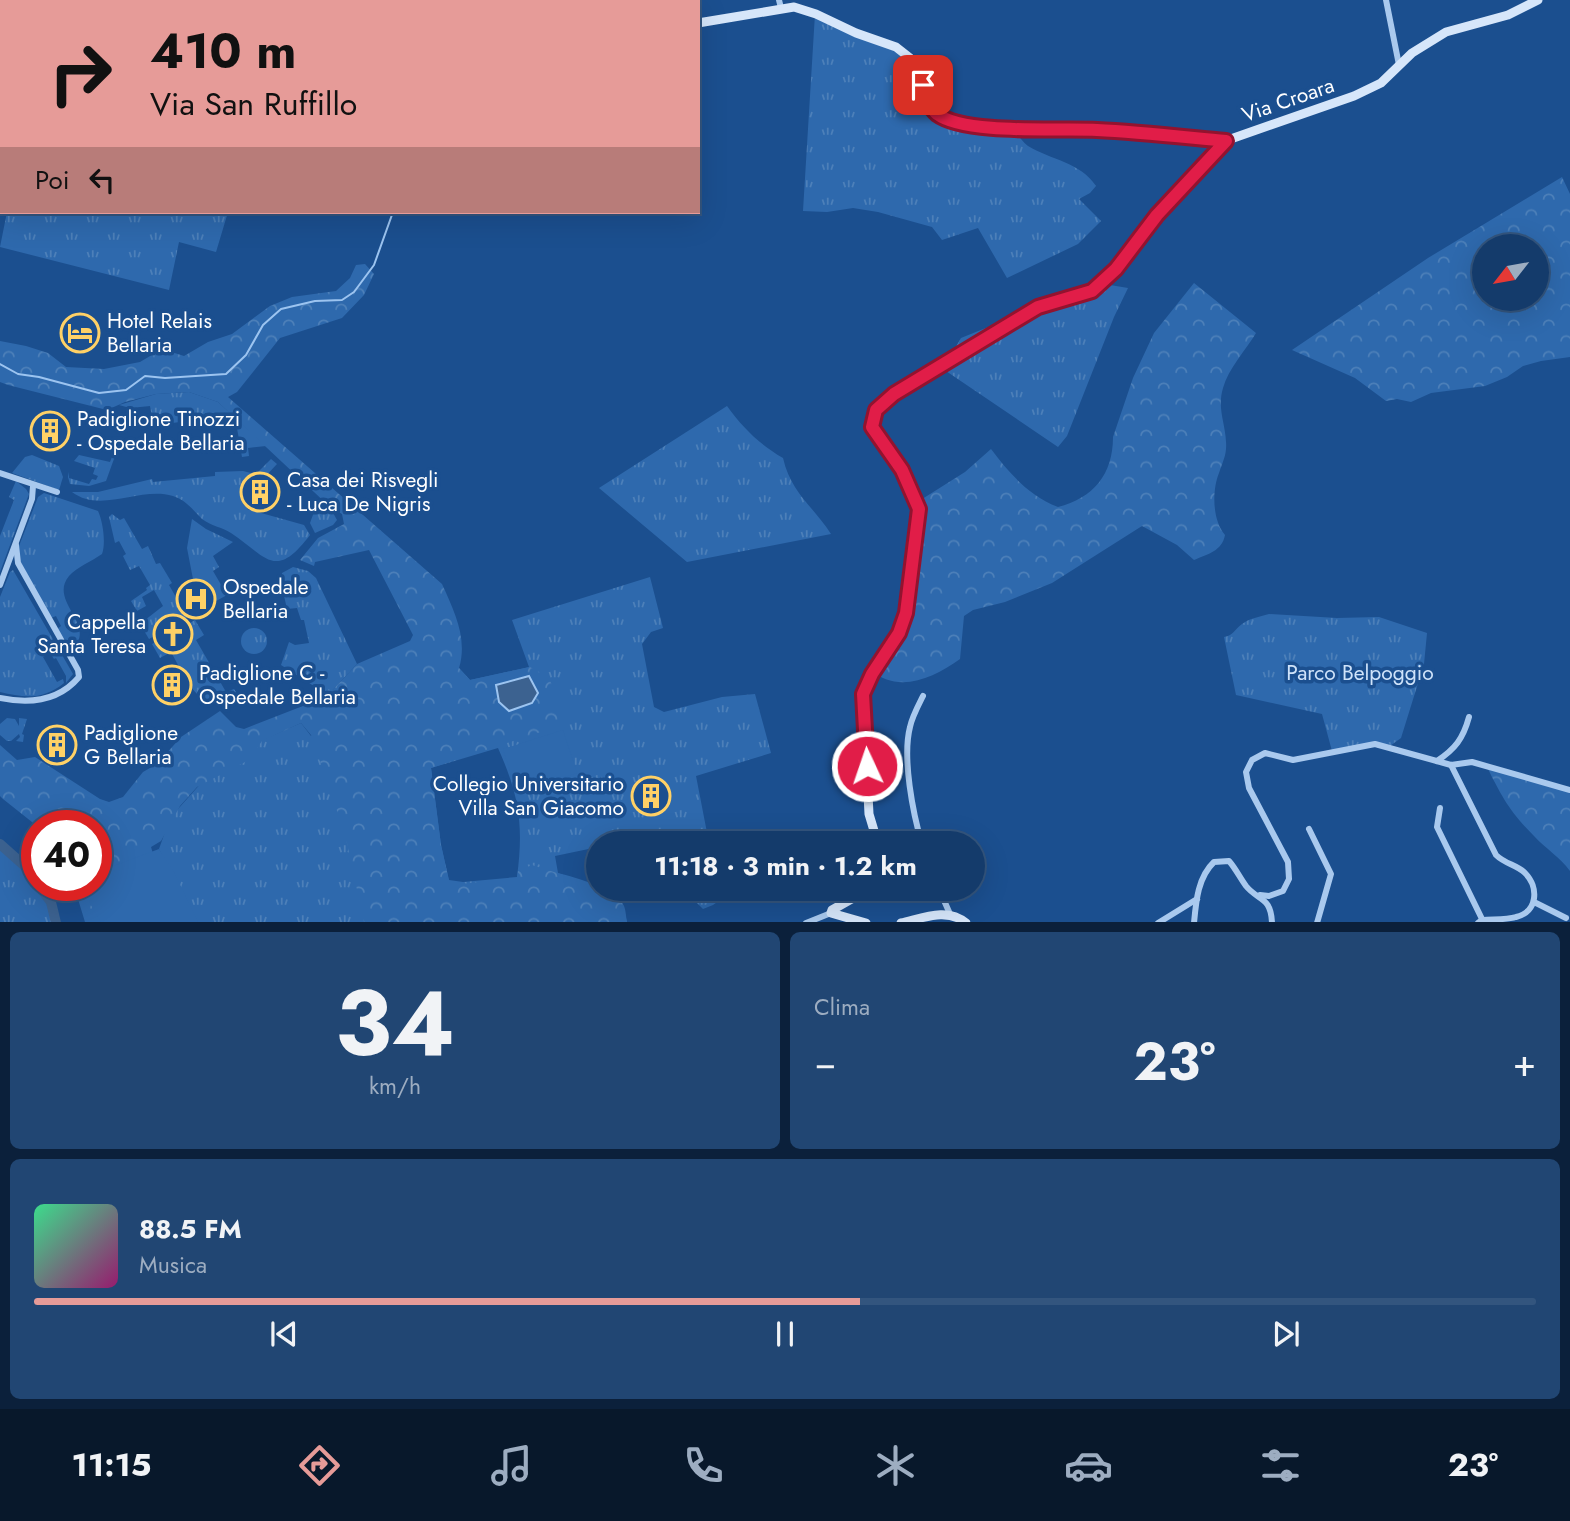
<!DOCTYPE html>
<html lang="it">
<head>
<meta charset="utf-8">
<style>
  body { margin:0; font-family:Jost,sans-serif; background:#214673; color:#f1f3f6; height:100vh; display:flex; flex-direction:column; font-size:26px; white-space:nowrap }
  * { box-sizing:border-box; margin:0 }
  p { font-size:23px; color:#9dadc1 }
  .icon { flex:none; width:38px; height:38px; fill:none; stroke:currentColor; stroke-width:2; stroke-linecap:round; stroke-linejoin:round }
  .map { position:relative; height:922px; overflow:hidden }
  .panel { display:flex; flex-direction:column; gap:10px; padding:10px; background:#0b203b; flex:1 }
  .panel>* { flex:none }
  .banner { position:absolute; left:0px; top:0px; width:700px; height:214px; box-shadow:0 7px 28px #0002,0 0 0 2px #33557e; background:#e69b98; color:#111; overflow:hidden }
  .needle { width:46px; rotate:239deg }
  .buttons { position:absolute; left:1472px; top:234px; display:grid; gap:14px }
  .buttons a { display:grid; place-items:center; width:77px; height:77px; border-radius:50%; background:#143b6b; box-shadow:0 7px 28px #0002,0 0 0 2px #33557e; font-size:35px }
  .speed { position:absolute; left:21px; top:810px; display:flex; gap:14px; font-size:35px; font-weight:700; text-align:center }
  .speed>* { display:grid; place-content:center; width:91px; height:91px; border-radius:50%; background:#143b6b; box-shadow:0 7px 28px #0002,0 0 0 2px #33557e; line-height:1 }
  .speed .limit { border:10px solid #d22; background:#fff; color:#111 }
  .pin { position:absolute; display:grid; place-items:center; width:60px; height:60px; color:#fff; margin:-30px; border-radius:14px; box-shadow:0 4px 10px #0006 }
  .me { position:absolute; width:77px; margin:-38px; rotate:357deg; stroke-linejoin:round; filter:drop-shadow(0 0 5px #0008) }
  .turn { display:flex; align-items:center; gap:24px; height:147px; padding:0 35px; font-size:32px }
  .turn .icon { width:91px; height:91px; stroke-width:2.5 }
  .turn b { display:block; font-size:49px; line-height:60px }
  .then { display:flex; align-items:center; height:66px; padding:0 35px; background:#0003; gap:14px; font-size:26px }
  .big { font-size:52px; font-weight:700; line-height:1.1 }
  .panel .card { flex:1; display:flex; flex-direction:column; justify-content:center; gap:10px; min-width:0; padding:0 24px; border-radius:10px; background:#214673 }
  .panel .dial { align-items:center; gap:0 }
  .dial b { font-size:91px; line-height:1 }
  .song { display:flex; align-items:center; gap:21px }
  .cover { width:84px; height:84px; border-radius:10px; background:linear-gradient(135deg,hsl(150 70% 55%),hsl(320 70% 35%)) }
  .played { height:7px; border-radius:4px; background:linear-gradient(90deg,#e69b98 55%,#33557e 55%) }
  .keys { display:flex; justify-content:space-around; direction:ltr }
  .heat { display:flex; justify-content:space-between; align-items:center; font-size:38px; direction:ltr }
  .panel .tiles { flex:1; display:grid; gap:10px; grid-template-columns:1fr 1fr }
  .card:last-child { grid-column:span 2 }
  .trip { position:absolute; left:586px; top:831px; width:399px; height:70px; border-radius:35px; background:#143b6b; box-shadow:0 7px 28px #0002,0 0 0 2px #33557e; font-weight:700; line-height:70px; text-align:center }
  .menu { display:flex; height:112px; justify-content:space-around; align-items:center; background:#08182b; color:#9dadc1 }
  .menu .icon { width:49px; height:49px }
  .menu .selected { color:#e69b98 }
  .menu b { font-size:32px; color:#f1f3f6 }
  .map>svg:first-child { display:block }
  .grass { fill:url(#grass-tufts); fill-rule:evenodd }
  .forest { fill:url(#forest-crowns); fill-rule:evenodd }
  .garden { fill:#2e69ad }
  .water { fill:#3c6290; stroke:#9cc4f0; stroke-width:2 }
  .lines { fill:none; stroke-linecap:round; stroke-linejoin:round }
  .stream { stroke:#9cc4f0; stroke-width:2 }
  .river { stroke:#3c6290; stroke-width:10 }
  .street { stroke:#a9c9ee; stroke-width:6 }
  .secondary { stroke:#d6e6fa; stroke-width:9 }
  .route-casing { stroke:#92132f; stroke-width:18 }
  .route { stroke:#e11d48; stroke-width:12 }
  .labels { text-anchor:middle; stroke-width:7; stroke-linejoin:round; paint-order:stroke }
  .street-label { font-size:21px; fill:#fff; stroke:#1b4f8f }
  .poi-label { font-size:21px; fill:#fff; stroke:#1b4f8f; text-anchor:start }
  .park-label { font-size:21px; fill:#cfe3fa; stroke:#1b4f8f }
</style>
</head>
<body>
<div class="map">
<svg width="1570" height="923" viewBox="0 0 1570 923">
  <defs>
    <pattern id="grass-tufts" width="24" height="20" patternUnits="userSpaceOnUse" patternTransform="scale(1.75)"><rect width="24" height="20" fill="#2e69ad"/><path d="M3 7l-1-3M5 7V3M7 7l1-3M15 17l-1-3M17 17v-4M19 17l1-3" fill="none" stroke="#4d80b9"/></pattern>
    <pattern id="forest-crowns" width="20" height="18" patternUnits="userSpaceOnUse" patternTransform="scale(1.75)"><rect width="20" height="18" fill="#2e69ad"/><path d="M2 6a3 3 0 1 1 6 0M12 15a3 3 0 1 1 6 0" fill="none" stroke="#4d80b9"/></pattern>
  </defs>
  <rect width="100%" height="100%" fill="#1b4f8f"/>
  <!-- grass -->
  <g class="grass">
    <path d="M815 14C851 30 895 43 922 73 934 87 932 109 950 117 969 126 993 125 1012 132 1019 134 1022 142 1028 146 1051 160 1080 162 1096 186L1090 193 1079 199 1101 221 1078 244 1007 278 978 228 942 240 932 227 878 212 853 208 827 212 803 211Z"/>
    <polygon points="7,212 228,212 216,252 179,242 169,290 0,247"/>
    <polygon points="1098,283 1128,288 1114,317 1067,436 1058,447 943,369 961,338"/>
    <polygon points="189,392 218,402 266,446 248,448 249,456 242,457 237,428 230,428 228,417 225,414 205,413 204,419 164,424 163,421 153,422 150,406 130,408 119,405 156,394"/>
    <path d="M727 406C743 428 759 444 783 458 791 493 813 506 831 534L687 562 599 488Z"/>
    <polygon points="117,444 119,445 106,481 89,486 70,484 68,477 69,472 69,478 89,484 92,479 96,480 98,476 93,474 95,468 74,461 79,455 110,462"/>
    <polygon points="32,455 59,466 63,477 59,490 12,473 25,457"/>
    <path d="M271 459 277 464 262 480 251 501 246 498 247 509 304 525 310 535C275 581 267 557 231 533 222 527 211 526 202 519 193 510 186 500 173 496 140 486 101 514 72 492H98L152 479 153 482 215 476V472L243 471 251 473 258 472Z"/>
    <polygon points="16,481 26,489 29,494 0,572 0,536 14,500 9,497"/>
    <path d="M44 493 98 511C103 522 106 543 102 554 92 561 77 567 69 576 48 601 97 625 73 648L56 630 61 626 56 616 51 618 19 559V546L38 497Z"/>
    <polygon points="319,510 332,511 337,520 333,525 315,533 310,523 314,512"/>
    <polygon points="112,514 120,520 124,518 142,549 148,546 156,564 160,563 172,583 169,585 181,606 185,604 192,615 149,639 140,624 163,606 154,590 142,597 146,606 137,611 131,601 147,590 146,588 150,585 139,566 130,570 123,556 126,554 119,541 115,543 109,517"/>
    <polygon points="192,519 206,529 233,542 213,556 219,567 213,571 227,595 198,611 190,597 202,589 197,580 193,579 187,548"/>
    <polygon points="293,567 308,571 316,578 357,664 328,695 281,665 289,642 295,645 309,643 304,620 301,620 297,608 287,609 281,582 282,573"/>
    <path d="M13 570 73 674 66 683V676L56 658 54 659 50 653 43 657 57 682 63 679 64 683C43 700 25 698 0 692V597L10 572Z"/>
    <path d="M650 577 663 628 651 632 642 644 654 707 664 712 722 697 755 694 771 753 696 776 709 843 598 844V847L555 856 558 873C576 878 617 888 624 906 626 911 626 918 627 922H193L159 849 170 818 203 781 249 746 301 723 311 736 459 668 470 680 529 667 512 620ZM498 748C519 795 524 825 517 877L463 882 449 880 441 845 431 768Z"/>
    <path d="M1269 614 1337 618 1379 617 1427 633 1424 664 1401 738 1390 746H1373L1332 751 1322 714 1236 695 1224 637C1233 636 1235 629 1242 624 1250 618 1259 617 1269 614Z"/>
    <path d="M195 620 204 635 196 640 226 692 234 689 237 694C231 697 223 703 217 704 197 707 179 666 171 652L160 658 152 644 169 635 173 641 177 640 179 637 176 631Z"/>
    <circle cx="254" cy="641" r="13"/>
    <polygon points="7,718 15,719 19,726 19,718 27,719 22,734 24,735 23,742 16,741 20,737 19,734 11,741 7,741 0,735 0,724"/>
    <path d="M0 844C13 856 32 868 37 886H39L51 902 56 922H0Z"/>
    <polygon points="683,889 727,889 727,895 713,905 703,909"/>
  </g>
  <!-- forest -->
  <g class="forest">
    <path d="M1562 177 1570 194V357L1541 361 1523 366 1507 377 1485 386 1431 393 1411 402 1397 399 1386 401 1355 378 1292 350 1428 258ZM1484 247H1536V299H1484Z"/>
    <path d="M365 264 374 274 364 295 342 318 280 338 237 392 228 397 442 584C454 611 468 638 459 668L470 680 530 667 548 677 571 722 431 768 441 845 449 881 460 884 517 878 518 871 532 865 598 886V889C618 889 624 906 627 922H364L345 834 311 735 301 723 262 741 249 760 197 787 180 806 161 841 151 847 154 857 193 922H85L74 886H96V826H37L3 799 0 796V745L17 760 35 757 100 799 109 802 123 797 143 772 157 764 181 737 220 711 236 727 244 729 326 697 357 664 410 641 413 635 369 550 315 562 314 566 300 560 318 538 344 524 342 514 330 507 218 402 189 392 156 394 125 402 107 410 8 385 0 382V341L26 346 48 353 66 367 104 369 140 362 162 349 184 356 208 342 232 334 270 306 292 297 336 291 350 278 356 265Z"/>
    <path d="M1194 283 1256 333C1246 350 1228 369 1223 388 1217 408 1225 422 1226 442 1227 454 1223 461 1219 473 1212 490 1212 520 1225 535 1222 551 1208 554 1194 560L1177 545 1142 526 1052 583 1005 602 973 610 964 616 960 659C933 678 898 695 870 669L903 621 919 501 965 472 991 449C1010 474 1028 495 1058 507 1093 498 1113 475 1113 437L1133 378 1154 333Z"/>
    <path d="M1487 767 1570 789V871C1560 857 1546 849 1534 836 1510 812 1502 797 1487 767Z"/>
  </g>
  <!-- garden -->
  <g class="garden">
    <polygon points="563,730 577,773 517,793 503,749"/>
    <polygon points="159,849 174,872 198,922 101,922 89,902 93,886 96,886 97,872"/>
  </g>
  <!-- water -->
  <polygon class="water" points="529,676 538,693 532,703 509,711 499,702 496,685"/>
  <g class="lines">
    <!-- stream -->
    <polyline class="stream" points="0,364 18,374 39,377 99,393 126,390 145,376 165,378 226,374 246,355 263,325 281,309 315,301 342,300 354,292 374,265 393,212"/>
    <!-- river -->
    <g class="river">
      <polyline points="0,844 27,868 37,882"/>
      <polyline points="39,886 51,902 56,923"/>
    </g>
    <!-- street -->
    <g class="street">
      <polyline points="779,0 781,8"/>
      <polyline points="1386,0 1399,65"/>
      <polyline points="0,473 57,492"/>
      <polyline points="0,585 32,499 33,486"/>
      <path d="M0 698C29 704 58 702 79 677L78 670 18 563 16 545"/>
      <path d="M1437 761C1455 749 1463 739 1469 717"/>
      <path d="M1451 765 1496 855C1505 864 1517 865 1525 873 1539 887 1538 912 1516 917 1506 920 1493 919 1482 920L1478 923"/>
      <polyline points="1440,808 1437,827 1483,921"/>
      <polyline points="1309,829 1331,874 1317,923"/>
      <path d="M922 844C913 814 902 758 910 727 912 717 918 706 923 696"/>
      <polyline points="939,889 950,914"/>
      <polyline points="1260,895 1269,896 1283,891 1289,879 1288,862 1249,788 1246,772 1252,760 1265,753 1293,760 1375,744 1451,765 1472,762 1570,790"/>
      <polyline points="1534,902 1566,918"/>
      <polyline points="806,923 831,913"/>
      <polyline points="1158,923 1197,899"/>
      <path d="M1194 923C1196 901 1198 877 1214 862L1229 861C1236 869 1240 878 1246 886 1258 901 1271 896 1272 923"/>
    </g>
    <!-- secondary -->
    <g class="secondary">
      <polyline points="698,23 794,7 816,14 856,33 896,47 910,58 920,72 926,99 937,114 960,123 993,129 1098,130 1225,141 1354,96 1381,83 1412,53 1446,32 1508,15 1538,0"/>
      <polyline points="0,89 2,89"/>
      <polyline points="878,844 869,814 863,694 872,674 899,633 906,613 919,509 902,470 872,427 876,410 894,394 1038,307 1092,291 1116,269 1157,215 1225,141"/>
      <polyline points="866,923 831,913 832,910 869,889"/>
      <path d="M901 923C923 918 947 907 966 923"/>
    </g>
  </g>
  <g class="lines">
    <defs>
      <path id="route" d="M867 766 863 694 872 674 899 633 906 613 919 509 902 470 872 427 876 410 894 394 1038 307 1092 291 1116 269 1157 215 1226 141C1183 137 1140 132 1097 130 1060 128 965 135 937 114 929 107 925 95 923 85"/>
    </defs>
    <!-- route casing -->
    <use href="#route" class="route-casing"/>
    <!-- route -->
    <use href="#route" class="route"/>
  </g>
  <!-- icons -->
  <defs>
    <symbol id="hotel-ring" viewBox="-11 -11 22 22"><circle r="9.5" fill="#1b4f8f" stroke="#ffd166" stroke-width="1.5"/><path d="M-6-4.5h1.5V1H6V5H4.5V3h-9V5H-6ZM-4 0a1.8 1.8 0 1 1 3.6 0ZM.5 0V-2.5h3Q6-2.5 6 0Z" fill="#ffd166"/></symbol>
    <symbol id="building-ring" viewBox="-11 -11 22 22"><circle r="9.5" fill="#1b4f8f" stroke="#ffd166" stroke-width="1.5"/><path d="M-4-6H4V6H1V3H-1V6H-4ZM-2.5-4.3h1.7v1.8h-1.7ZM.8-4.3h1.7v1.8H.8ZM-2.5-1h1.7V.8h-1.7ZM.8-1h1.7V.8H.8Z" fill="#ffd166"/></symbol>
    <symbol id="hospital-ring" viewBox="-11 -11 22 22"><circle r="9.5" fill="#1b4f8f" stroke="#ffd166" stroke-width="1.5"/><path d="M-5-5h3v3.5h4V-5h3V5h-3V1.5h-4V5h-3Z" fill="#ffd166"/></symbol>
    <symbol id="church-ring" viewBox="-11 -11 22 22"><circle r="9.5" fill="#1b4f8f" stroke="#ffd166" stroke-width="1.5"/><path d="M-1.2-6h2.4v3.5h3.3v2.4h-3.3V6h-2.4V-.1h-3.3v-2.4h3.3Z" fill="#ffd166"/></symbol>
  </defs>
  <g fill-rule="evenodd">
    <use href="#hotel-ring" x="58" y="311" width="44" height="44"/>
    <use href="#building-ring" x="28" y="409" width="44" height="44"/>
    <use href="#building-ring" x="238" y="470" width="44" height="44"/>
    <use href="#hospital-ring" x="174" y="577" width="44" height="44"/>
    <use href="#church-ring" x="151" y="612" width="44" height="44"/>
    <use href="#building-ring" x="150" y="663" width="44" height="44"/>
    <use href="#building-ring" x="35" y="723" width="44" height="44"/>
    <use href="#building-ring" x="629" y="774" width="44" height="44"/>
  </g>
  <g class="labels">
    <!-- street labels -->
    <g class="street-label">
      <text transform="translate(1288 100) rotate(-19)" y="7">Via Croara</text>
    </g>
    <!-- poi labels -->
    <g class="poi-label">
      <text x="107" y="328">Hotel Relais<tspan x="107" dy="24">Bellaria</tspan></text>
      <text x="77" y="426">Padiglione Tinozzi<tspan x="77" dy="24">- Ospedale Bellaria</tspan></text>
      <text x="287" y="487">Casa dei Risvegli<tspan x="287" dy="24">- Luca De Nigris</tspan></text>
      <text x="223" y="594">Ospedale<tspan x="223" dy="24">Bellaria</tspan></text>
      <text x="146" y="629" text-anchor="end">Cappella<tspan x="146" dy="24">Santa Teresa</tspan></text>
      <text x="199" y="680">Padiglione C -<tspan x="199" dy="24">Ospedale Bellaria</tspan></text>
      <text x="84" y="740">Padiglione<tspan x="84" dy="24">G Bellaria</tspan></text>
      <text x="624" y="791" text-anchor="end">Collegio Universitario<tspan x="624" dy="24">Villa San Giacomo</tspan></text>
    </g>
    <!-- park labels -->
    <g class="park-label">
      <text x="1360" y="680">Parco Belpoggio</text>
    </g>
  </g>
</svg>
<div class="buttons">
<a><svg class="needle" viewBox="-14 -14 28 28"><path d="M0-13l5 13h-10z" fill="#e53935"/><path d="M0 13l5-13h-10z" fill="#9dadc1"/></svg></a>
</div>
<div class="speed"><div class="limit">40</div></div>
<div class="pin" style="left:923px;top:85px;background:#d93025"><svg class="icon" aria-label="arrive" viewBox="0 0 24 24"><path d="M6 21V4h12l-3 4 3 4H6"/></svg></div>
<svg class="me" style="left:867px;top:766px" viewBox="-20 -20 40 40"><circle r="17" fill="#e11d48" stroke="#fff" stroke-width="3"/><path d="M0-11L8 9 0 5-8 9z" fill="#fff"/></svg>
<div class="trip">11:18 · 3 min · 1.2 km</div>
<div class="banner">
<div class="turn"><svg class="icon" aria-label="right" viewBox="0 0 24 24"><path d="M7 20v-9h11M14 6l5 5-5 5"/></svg><div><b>410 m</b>Via San Ruffillo</div></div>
<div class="then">Poi<svg class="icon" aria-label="left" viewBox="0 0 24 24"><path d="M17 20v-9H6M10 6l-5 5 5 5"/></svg></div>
</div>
</div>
<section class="panel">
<div class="tiles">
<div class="card dial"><b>34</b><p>km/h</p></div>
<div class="card"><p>Clima</p>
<div class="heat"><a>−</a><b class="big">23°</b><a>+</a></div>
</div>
<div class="card">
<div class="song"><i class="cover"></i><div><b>88.5 FM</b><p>Musica</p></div></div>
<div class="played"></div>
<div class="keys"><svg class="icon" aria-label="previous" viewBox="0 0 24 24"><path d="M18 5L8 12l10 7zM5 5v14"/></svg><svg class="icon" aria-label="pause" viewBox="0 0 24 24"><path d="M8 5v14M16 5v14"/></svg><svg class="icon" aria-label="next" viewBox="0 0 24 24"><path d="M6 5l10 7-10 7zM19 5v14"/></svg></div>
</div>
</div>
</section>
<nav class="menu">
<b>11:15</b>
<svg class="icon selected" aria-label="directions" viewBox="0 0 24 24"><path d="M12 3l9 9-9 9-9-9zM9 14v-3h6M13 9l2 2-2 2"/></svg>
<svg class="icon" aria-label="music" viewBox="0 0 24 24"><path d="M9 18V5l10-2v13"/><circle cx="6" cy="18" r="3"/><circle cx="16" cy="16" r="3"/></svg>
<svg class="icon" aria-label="phone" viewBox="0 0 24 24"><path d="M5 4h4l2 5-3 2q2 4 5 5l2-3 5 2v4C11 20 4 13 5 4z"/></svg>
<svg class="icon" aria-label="climate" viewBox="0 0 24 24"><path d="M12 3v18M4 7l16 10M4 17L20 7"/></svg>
<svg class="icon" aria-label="car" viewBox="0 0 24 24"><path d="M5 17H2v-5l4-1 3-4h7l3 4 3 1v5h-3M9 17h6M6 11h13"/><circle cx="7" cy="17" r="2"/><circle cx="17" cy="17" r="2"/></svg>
<svg class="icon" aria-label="filters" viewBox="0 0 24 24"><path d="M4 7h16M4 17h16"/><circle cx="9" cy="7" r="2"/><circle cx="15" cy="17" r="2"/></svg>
<b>23°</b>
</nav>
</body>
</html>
